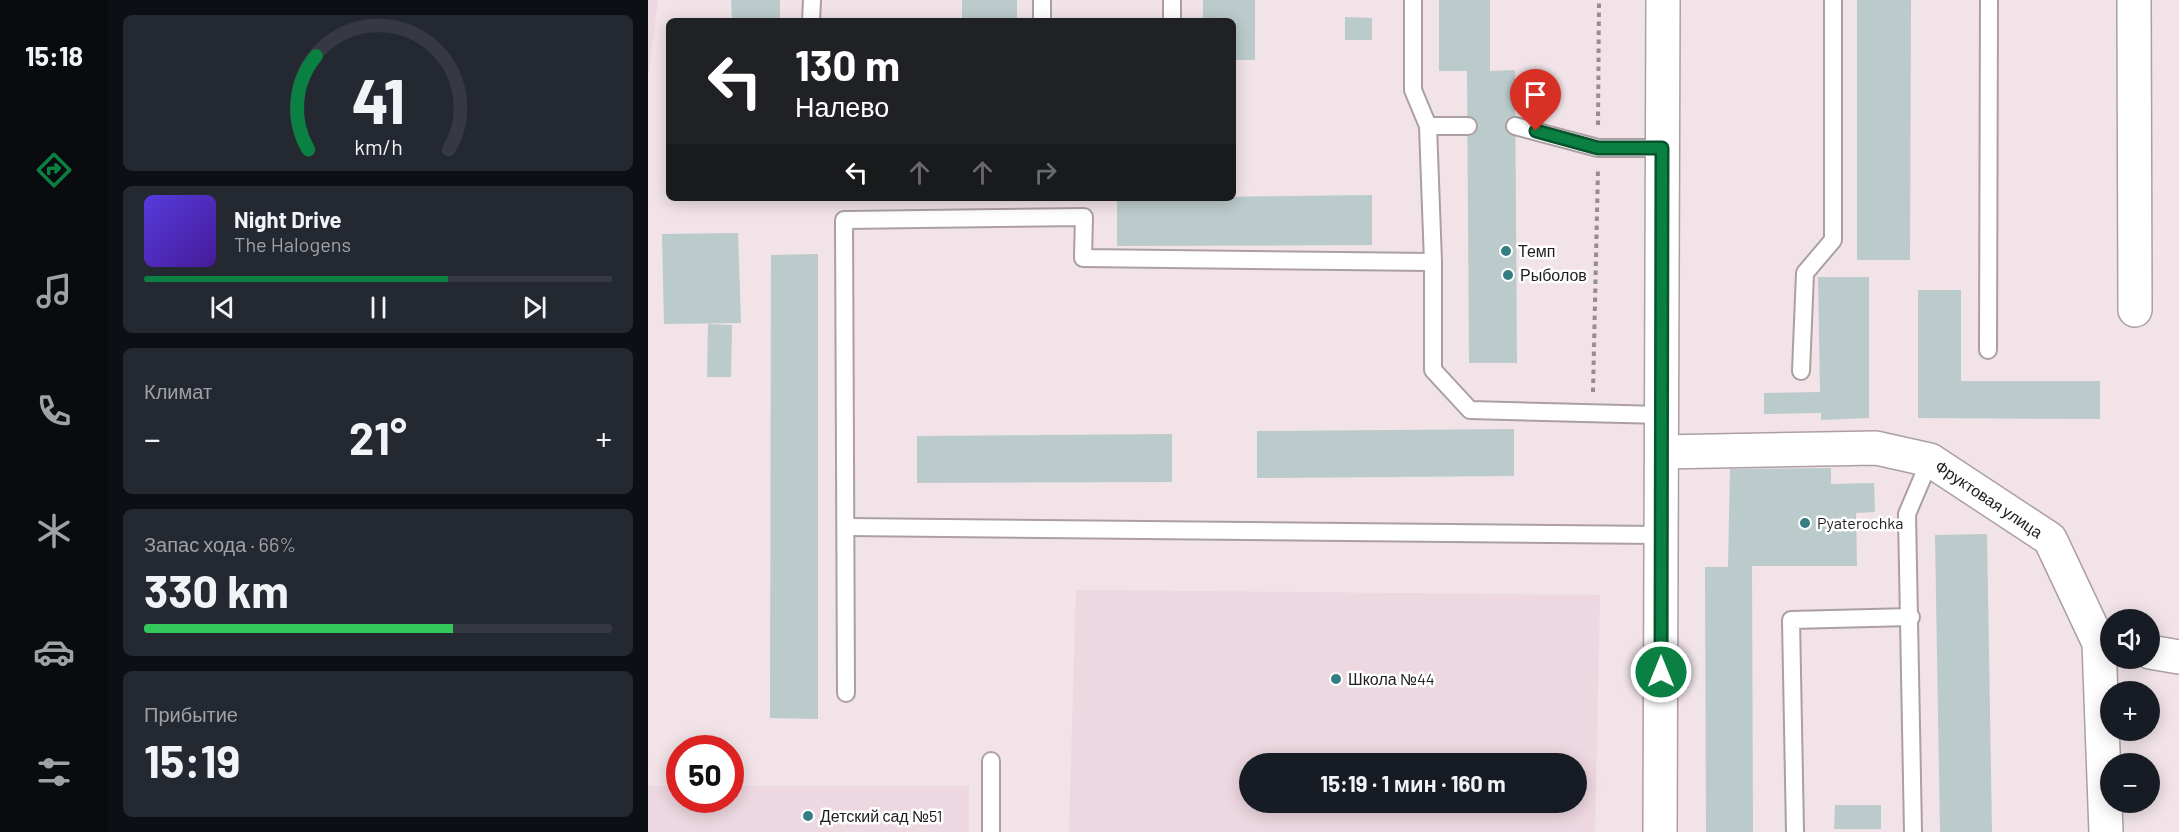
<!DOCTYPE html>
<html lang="ru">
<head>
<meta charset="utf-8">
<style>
  body { margin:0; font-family:Barlow,sans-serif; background:#242831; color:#f1f3f6; height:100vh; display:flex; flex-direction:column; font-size:22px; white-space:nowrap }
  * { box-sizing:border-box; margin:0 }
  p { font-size:20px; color:#9ea1a6 }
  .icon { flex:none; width:33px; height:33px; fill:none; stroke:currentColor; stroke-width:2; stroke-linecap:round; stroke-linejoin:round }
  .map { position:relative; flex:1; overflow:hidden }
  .panel { display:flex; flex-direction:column; gap:15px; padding:15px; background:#0d0f14; width:540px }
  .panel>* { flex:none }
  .hud { position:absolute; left:18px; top:18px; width:570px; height:183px; border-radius:9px; box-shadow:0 3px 15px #0003; background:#202124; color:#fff; overflow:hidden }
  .controls { position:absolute; left:1452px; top:609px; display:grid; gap:12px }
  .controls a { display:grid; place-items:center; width:60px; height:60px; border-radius:50%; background:#171b24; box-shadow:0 3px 15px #0003; font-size:30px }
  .speed { position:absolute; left:18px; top:735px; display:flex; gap:12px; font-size:30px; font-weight:700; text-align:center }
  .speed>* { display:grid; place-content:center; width:78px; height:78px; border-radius:50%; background:#171b24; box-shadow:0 3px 15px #0003; line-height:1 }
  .speed .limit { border:9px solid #d22; background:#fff; color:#111 }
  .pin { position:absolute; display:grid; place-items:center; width:51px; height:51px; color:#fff; margin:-62px -26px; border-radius:50% 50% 50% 0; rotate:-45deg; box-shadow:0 0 6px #0007 }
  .pin .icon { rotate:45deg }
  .me { position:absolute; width:66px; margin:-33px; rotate:0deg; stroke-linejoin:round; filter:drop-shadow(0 0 4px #0008) }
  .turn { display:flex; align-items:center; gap:21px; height:126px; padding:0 30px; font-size:27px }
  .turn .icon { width:78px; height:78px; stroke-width:2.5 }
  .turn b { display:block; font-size:42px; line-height:51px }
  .lanes { display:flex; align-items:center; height:57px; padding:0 30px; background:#0003; justify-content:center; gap:30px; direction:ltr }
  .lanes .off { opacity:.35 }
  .big { font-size:45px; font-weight:700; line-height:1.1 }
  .panel .widget { flex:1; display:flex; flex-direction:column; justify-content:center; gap:9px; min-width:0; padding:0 21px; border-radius:9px; background:#242831 }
  .panel .dial { align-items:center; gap:0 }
  .dial svg { height:156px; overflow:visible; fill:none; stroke:#363941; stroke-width:7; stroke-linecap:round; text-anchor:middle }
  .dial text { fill:#f1f3f6; stroke:none }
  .song { display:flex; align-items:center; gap:18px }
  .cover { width:72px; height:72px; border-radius:9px; background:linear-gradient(135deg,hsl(250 70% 55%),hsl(260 70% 35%)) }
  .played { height:6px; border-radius:3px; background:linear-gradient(90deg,#0b8043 65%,#363941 65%) }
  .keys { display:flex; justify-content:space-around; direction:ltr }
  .heat { display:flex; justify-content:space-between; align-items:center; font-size:33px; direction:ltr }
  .charge { height:9px; border-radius:4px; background:linear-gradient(90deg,#34c759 66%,#363941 0) }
  .trip { position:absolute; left:591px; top:753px; width:348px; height:60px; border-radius:30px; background:#171b24; box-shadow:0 3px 15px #0003; font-weight:700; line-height:60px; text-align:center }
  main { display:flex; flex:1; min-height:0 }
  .tabs { display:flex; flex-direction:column; width:108px; justify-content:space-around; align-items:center; background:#090b0e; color:#9ea1a6 }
  .tabs .icon { width:42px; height:42px }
  .tabs .selected { color:#0b8043 }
  .tabs b { font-size:27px; color:#f1f3f6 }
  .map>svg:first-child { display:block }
  .built { fill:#edd7e0; fill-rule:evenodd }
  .building { fill:#bbcacb }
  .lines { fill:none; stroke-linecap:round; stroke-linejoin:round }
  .service-casing { stroke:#ac9fa4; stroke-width:20 }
  .minor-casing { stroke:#ac9fa4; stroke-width:36 }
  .secondary-casing { stroke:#ac9fa4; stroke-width:36 }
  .path { stroke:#978d91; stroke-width:4; stroke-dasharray:4.5 4.5; stroke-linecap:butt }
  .service { stroke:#fff; stroke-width:16 }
  .minor { stroke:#fff; stroke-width:33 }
  .secondary { stroke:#fff; stroke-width:33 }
  .route-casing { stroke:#07532c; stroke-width:15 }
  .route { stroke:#0b8043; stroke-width:10 }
  .poi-dot { fill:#347d82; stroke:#fff; stroke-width:2 }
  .labels { text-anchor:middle; stroke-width:5; stroke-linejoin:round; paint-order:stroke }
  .poi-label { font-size:16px; fill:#201b1d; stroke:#fff; text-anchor:start }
  .street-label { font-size:16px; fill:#201b1d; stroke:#fff }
</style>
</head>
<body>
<main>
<nav class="tabs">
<b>15:18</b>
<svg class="icon selected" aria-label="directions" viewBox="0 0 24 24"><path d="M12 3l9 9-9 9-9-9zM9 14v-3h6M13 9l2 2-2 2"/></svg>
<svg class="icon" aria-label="music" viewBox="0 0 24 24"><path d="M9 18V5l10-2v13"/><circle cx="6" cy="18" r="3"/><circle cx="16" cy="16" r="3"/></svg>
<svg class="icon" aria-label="phone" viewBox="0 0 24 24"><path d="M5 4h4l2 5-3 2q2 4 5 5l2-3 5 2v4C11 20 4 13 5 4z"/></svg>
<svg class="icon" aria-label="climate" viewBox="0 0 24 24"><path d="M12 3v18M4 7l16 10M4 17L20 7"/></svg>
<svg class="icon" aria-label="car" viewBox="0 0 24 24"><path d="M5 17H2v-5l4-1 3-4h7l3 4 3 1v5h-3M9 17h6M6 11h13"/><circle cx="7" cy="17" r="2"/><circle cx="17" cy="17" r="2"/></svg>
<svg class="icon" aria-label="filters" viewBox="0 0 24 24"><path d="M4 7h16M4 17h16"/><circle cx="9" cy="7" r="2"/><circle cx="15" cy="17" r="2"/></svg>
</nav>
<section class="panel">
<div class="widget dial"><svg viewBox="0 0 100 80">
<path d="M14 69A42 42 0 1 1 86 69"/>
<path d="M14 69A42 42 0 0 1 18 21" stroke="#0b8043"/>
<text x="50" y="56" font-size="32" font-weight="700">41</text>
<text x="50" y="72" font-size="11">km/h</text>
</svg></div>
<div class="widget">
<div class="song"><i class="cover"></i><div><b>Night Drive</b><p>The Halogens</p></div></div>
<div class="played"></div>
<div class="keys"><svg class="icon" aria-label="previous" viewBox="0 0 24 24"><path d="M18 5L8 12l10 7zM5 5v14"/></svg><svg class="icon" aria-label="pause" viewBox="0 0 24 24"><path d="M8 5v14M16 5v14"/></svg><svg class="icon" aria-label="next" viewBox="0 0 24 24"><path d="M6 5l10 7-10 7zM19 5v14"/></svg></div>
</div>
<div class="widget"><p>Климат</p>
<div class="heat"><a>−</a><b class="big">21°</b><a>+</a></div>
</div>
<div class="widget"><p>Запас хода · 66%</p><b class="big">330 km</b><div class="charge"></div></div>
<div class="widget"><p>Прибытие</p><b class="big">15:19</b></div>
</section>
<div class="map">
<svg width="1531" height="832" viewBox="0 0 1531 832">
  <rect width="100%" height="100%" fill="#f1e3e8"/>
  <!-- built -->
  <g class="built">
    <polygon points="0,0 10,0 0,77"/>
    <path d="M428 590 952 595 947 832H421ZM602 764H928V802H602Z"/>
    <polygon points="0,786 31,786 32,800 82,800 83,786 321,786 321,832 0,832"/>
  </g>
  <!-- building -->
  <g class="building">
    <polygon points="83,0 132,0 132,21 84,21"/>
    <rect x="314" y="0" width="55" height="21"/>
    <polygon points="555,0 607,0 607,60 585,60 585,21 555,21"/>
    <polygon points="791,0 842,0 842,71 867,70 869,363 821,363 819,71 791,71"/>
    <polygon points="1209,0 1263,0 1262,260 1209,260"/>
    <polygon points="697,17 724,18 724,40 697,40"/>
    <polygon points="724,195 724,245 469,246 469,198"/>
    <polygon points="90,233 93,323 16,324 14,234"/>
    <polygon points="170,254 170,719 122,718 123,255"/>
    <polygon points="1170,277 1221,277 1221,418 1173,420 1173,413 1116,414 1116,393 1172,392"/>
    <polygon points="1270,290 1313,290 1313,381 1452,381 1452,419 1270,418"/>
    <polygon points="60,324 84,325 83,377 59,377"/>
    <polygon points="866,429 866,476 609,478 609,431"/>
    <polygon points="524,434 524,482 269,483 269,436"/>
    <polygon points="1183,468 1183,484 1226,483 1227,512 1208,513 1209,566 1104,566 1105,832 1058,832 1057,567 1080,567 1082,469"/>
    <polygon points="1339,534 1344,832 1292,832 1287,535"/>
    <polygon points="1187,805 1233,805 1233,829 1186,829"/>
  </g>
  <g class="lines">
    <defs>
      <g id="service">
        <polyline points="765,0 765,90 780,126 785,262 785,370 822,410 1014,415"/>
        <polyline points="163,21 164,0"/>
        <polyline points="394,21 394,0"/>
        <polyline points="524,21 524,0"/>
        <polyline points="780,126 820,126"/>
        <polyline points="867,126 950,148 1014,148"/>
        <polyline points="1340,350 1341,0"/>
        <polyline points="1153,371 1157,273 1185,240 1185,0"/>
        <polyline points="198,527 1013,535"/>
        <polyline points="198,693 196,220 436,217 435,258 785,262"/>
        <polyline points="343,832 343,761"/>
        <polyline points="1147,832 1143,620 1263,617"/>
        <polyline points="1265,832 1259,514 1282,460"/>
      </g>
      <g id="minor">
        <polyline points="1486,0 1487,310"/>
        <polyline points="1014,452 1228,448 1282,460 1402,539 1451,643 1458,832"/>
        <polyline points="1502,652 1531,657"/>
      </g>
      <polyline id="secondary" points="1012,832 1015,0"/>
    </defs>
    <!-- service casing -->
    <use href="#service" class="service-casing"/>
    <!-- minor casing -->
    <use href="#minor" class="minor-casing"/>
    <!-- secondary casing -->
    <use href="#secondary" class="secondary-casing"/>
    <!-- path -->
    <g class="path">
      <polyline points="950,125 951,0"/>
      <polyline points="945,392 950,169"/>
    </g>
    <!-- service -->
    <use href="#service" class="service"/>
    <!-- minor -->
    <use href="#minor" class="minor"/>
    <!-- secondary -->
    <use href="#secondary" class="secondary"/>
  </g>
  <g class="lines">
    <defs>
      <polyline id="route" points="888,131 950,148 1014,148 1013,672"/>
    </defs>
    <!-- route casing -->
    <use href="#route" class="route-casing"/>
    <!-- route -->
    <use href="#route" class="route"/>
  </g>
  <!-- markers -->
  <g class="poi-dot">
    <circle cx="858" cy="251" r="6"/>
    <circle cx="860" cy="275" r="6"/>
    <circle cx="1157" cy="523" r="6"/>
    <circle cx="688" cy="679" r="6"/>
    <circle cx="160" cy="816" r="6"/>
  </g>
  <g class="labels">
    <!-- poi labels -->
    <g class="poi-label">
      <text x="870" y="257">Темп</text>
      <text x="872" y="281">Рыболов</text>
      <text x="1169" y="529">Pyaterochka</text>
      <text x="700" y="685">Школа №44</text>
      <text x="172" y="822">Детский сад №51</text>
    </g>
    <!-- street labels -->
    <g class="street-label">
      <text transform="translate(1341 499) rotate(34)" y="6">Фруктовая улица</text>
    </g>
  </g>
</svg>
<div class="controls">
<a><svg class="icon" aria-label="sound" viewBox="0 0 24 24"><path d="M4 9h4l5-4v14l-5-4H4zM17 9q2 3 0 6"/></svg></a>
<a>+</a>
<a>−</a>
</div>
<div class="speed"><div class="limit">50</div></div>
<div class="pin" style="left:888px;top:131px;background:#d93025"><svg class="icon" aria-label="arrive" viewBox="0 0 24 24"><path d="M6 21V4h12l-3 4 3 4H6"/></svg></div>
<svg class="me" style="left:1013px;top:672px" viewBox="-20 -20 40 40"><circle r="17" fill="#0b8043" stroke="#fff" stroke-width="3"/><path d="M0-11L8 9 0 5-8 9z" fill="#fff"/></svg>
<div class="trip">15:19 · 1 мин · 160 m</div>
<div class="hud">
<div class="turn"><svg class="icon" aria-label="left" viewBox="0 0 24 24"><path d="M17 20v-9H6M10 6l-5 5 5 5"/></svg><div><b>130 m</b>Налево</div></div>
<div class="lanes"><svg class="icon" aria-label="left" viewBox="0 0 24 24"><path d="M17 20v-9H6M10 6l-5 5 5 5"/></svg><svg class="icon off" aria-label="ahead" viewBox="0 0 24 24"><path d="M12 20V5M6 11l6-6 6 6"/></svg><svg class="icon off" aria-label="ahead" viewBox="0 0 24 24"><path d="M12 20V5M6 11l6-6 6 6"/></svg><svg class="icon off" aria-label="right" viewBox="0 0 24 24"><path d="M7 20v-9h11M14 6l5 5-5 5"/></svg></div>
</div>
</div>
</main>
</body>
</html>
